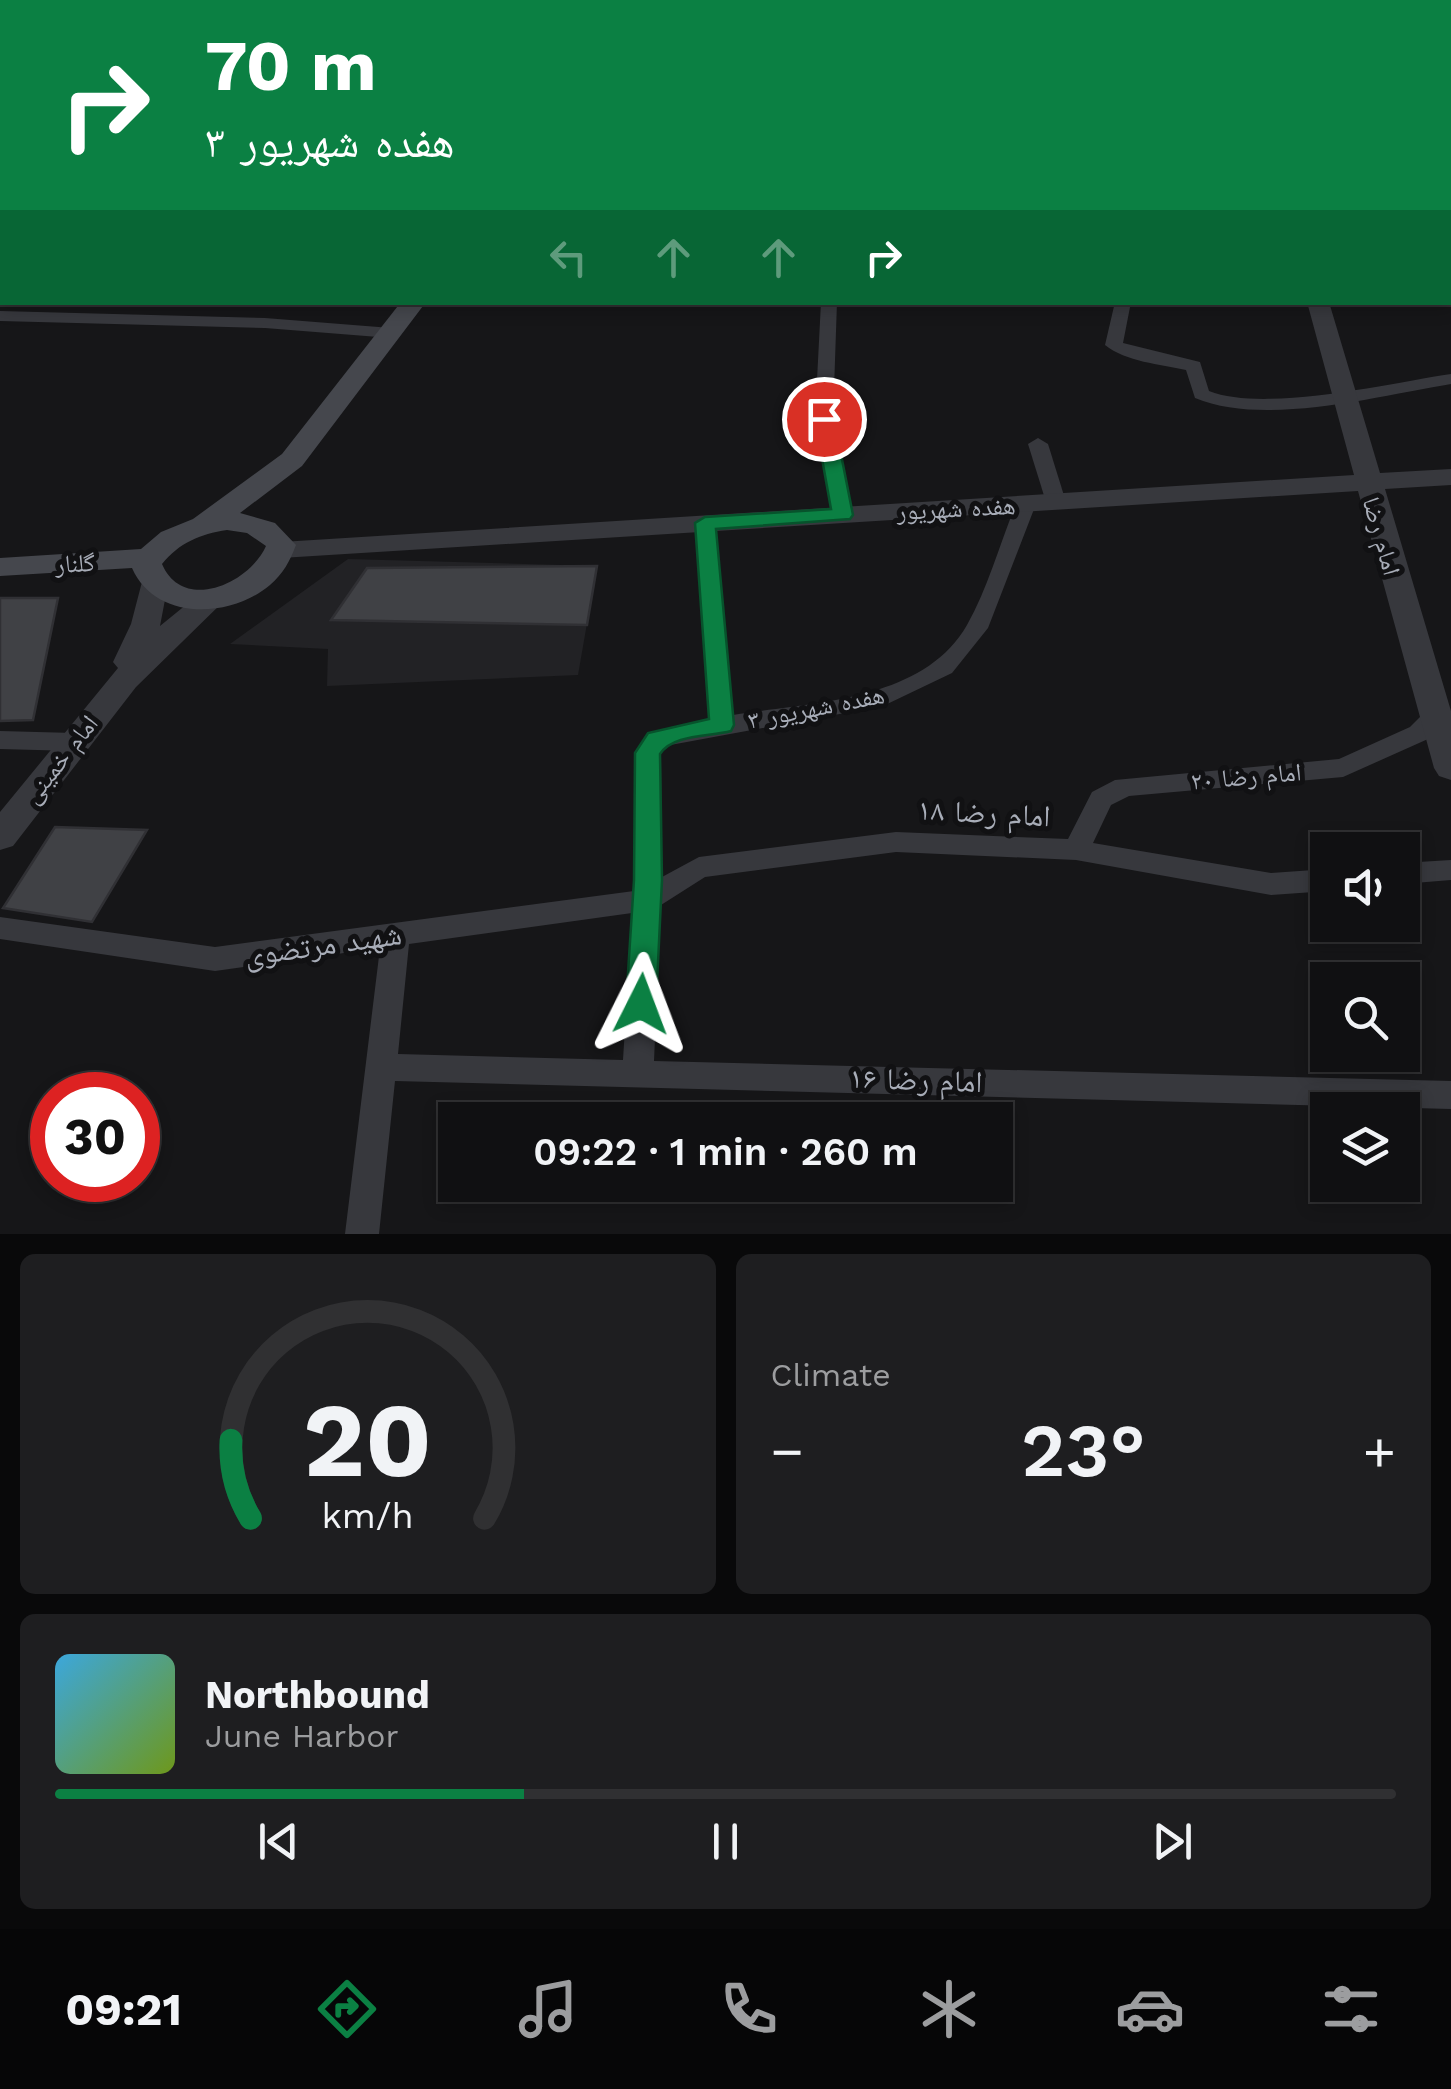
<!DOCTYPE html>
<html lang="en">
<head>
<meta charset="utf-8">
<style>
  body { margin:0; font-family:"Work Sans","Noto Naskh Arabic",sans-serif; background:#1e1e20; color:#f1f3f6; height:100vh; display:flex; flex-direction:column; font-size:38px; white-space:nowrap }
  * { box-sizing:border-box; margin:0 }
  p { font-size:32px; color:#9c9d9f }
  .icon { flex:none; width:55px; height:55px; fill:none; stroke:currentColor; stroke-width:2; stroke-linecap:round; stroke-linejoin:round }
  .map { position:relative; height:1234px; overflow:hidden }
  .sheet { display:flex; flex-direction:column; gap:20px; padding:20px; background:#09090a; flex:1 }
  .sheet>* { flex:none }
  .hud { position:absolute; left:0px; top:0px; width:1452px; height:305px; box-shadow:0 5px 15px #0003,0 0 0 2px #303032; background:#0b8043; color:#fff; overflow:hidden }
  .controls { position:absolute; left:1310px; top:832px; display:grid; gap:20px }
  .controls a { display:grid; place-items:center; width:110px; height:110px; border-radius:0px; background:#101012; box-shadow:0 5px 15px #0003,0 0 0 2px #303032; font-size:50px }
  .speed { position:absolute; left:30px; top:1072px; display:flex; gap:20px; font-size:50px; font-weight:700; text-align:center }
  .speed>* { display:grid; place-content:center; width:130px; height:130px; border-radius:50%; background:#101012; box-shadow:0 5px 15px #0003,0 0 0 2px #303032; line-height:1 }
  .speed .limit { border:15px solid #d22; background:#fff; color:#111 }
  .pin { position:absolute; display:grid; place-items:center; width:85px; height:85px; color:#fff; margin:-42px; border:5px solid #fff; border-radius:50%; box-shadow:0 2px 10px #0007 }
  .me { position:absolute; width:110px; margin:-55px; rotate:3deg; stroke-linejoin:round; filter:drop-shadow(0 0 8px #0008) }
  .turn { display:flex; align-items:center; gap:35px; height:210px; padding:0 40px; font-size:45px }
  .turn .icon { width:130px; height:130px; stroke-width:2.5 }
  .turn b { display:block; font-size:70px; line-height:85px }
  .lanes { display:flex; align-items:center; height:95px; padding:0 40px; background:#0003; justify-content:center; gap:50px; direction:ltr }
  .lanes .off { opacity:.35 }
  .big { font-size:75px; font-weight:600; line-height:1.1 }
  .sheet .widget { flex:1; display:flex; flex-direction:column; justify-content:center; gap:15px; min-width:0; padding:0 35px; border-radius:15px; background:#1e1e20 }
  .sheet .dial { align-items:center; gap:0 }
  .dial svg { height:260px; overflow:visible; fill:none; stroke:#303032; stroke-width:7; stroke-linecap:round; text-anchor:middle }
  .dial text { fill:#f1f3f6; stroke:none }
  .song { display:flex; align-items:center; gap:30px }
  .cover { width:120px; height:120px; border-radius:15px; background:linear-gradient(135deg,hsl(200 70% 55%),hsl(80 70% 35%)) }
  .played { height:10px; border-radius:5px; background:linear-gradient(90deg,#0b8043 35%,#303032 35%) }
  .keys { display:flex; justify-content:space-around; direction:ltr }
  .heat { display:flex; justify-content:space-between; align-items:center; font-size:55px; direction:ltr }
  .sheet .tiles { flex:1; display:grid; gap:20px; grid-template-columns:1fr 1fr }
  .widget:last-child { grid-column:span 2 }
  .trip { position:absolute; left:438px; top:1102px; width:575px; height:100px; border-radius:0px; background:#101012; box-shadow:0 5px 15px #0003,0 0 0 2px #303032; font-weight:600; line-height:100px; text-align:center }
  .dock { display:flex; height:160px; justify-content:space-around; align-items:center; background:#060607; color:#9c9d9f }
  .dock .icon { width:70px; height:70px }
  .dock .active { color:#0b8043 }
  .dock b { font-size:45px; color:#f1f3f6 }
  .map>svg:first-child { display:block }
  .built { fill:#222225 }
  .building { fill:#404145; stroke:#303034; stroke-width:2.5 }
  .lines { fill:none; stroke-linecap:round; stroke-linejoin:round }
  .minor { fill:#37383d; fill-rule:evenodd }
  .tertiary { fill:#37383d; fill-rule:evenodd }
  .secondary { fill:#45474d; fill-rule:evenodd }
  .route { fill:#0b8043; stroke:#07532c; stroke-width:2.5 }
  .labels { text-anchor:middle; stroke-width:10; stroke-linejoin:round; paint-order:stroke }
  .street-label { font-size:25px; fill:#a8adb8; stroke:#111113 }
  .near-street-label { font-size:30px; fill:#a8adb8; stroke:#111113 }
</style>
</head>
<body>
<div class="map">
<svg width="1451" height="1234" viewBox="0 0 1451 1234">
  <rect width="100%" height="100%" fill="#161618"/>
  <!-- built -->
  <polygon class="built" points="348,559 597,566 578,675 327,686 328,649 230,644"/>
  <!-- building -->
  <g class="building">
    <polygon points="597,566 587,625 331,620 367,568"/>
    <polygon points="0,598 58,598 33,720 0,721"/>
    <polygon points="55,827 147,830 92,922 3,908"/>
  </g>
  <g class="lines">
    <!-- minor -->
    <g class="minor">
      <polygon points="9,0 77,0 78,2 11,2"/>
      <rect x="596" y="0" width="10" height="2"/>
      <rect x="1450" y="132" width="1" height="9"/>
      <rect x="1450" y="151" width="1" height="8"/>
      <polygon points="1450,219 1451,220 1451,230 1450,229"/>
      <polygon points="2,229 2,240 0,241 0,230"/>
      <rect x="1450" y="267" width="1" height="12"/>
      <rect x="1450" y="285" width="1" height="10"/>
      <polygon points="821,302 837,302 833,419 852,515 842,521 832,515 815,419"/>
      <path d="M1115 302H1131L1123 343 1200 362 1209 391C1265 413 1390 383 1451 374V384C1377 396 1265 427 1195 398L1186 370C1160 364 1126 362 1105 345Z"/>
      <polygon points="0,311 265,318 391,328 400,333 391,338 265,328 0,321"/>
      <polygon points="1038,438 1048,444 1066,502 1063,506 1049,506 1046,502 1028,444"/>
      <path d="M1026 498 1036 504 988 628 952 673 883 706 665 746 661 753 662 877 699 857 896 832 1068 839 1092 792 1115 780 1339 759 1410 727 1427 710H1445L1448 716 1428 739 1343 777 1129 796 1111 805 1093 843 1271 873 1328 869V891L1271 895 1076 860 896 852 705 877 661 905 654 1061 1451 1081V1109L395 1081 379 1234H345L380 948 215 971 0 939V917L215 947 634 891 635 753 647 734 709 719 695 523 698 519H712L715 523 733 715C811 702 923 702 967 625 988 588 1000 543 1016 504ZM632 913 623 1060 398 1054 409 944Z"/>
      <polygon points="0,731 74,733 83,736 86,742 83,748 74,751 0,749"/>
      <polygon points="1451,860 1451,880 1402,884 1402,863"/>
    </g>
    <!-- tertiary -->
    <g class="tertiary">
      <rect x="1228" y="0" width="14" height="2"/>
      <polygon points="1307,302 1329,302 1380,473 1451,469 1451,485 1385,489 1451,711 1451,780 1439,776 1434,768 1358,491 281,558 271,556 267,550 271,544 281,542 1354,475"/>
      <polygon points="153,575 163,578 168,584 160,626 203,591 223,591 228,597 136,687 13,846 0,850 0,812 118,668 113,662 131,624 143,578"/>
    </g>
    <!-- secondary -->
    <g class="secondary">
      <polygon points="0,104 2,105 2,116 0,116"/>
      <path d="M401 302H426L302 466 240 513 275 523 296 545C290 561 283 574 270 585 230 619 155 621 132 568L0 576V558L141 549 161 532 193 519 282 454ZM227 530 247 533 266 546C249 584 183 613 162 564 179 543 200 534 227 530Z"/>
    </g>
  </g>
  <!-- route -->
  <path class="route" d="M824 413 834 419 853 515 850 519 716 529 734 725 731 731C709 737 673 734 660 754L662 880 656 1004 652 1013 641 1016 631 1013 626 1004 634 880 635 753 648 733 709 719 695 523 705 517 831 509 815 419Z"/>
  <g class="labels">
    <!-- street labels -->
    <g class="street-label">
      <text transform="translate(956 508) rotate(-3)" y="9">هفده شهریور</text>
      <text transform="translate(1382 536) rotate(74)" y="9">امام رضا</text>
      <text transform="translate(75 563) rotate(-3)" y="9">گلنار</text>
      <text transform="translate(816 707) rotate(-11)" y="9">هفده شهریور ۳</text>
      <text transform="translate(60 759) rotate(-52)" y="9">امام خمینی</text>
      <text transform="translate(1246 776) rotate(-5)" y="9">امام رضا ۲۰</text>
    </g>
    <!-- near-street labels -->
    <g class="near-street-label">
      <text transform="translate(984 813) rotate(3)" y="10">امام رضا ۱۸</text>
      <text transform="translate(323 945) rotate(-8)" y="10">شهید مرتضوی</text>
      <text transform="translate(916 1080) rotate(2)" y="10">امام رضا ۱۶</text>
    </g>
  </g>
</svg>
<div class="controls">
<a><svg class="icon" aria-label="sound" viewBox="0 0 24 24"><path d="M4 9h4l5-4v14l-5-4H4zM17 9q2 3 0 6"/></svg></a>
<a><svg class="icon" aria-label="search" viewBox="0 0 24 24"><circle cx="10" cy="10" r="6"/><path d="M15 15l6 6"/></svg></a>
<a><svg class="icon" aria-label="layers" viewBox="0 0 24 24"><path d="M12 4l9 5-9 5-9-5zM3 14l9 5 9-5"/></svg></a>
</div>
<div class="speed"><div class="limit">30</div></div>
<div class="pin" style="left:824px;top:419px;background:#d93025"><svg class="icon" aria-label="arrive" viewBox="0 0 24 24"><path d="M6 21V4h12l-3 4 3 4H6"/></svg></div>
<svg class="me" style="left:641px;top:1004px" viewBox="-20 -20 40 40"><path d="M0-17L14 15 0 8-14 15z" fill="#0b8043" stroke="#fff" stroke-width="4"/></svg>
<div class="trip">09:22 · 1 min · 260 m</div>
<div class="hud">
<div class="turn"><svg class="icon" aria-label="right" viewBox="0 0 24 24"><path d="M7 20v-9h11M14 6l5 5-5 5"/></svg><div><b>70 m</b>هفده شهریور ۳</div></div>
<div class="lanes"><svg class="icon off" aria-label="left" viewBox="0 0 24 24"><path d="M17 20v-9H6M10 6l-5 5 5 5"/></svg><svg class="icon off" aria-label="ahead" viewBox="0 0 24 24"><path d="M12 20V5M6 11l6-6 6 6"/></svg><svg class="icon off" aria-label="ahead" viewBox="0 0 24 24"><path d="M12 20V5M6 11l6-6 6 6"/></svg><svg class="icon" aria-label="right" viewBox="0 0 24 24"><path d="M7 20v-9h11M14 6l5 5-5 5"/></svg></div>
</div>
</div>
<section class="sheet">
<div class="tiles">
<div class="widget dial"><svg viewBox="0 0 100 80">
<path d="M14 69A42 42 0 1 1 86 69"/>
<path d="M14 69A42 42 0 0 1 8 45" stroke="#0b8043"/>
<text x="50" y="56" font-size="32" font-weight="700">20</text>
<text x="50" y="72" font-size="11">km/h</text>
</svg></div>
<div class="widget"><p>Climate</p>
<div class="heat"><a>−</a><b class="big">23°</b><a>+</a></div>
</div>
<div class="widget">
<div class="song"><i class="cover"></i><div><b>Northbound</b><p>June Harbor</p></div></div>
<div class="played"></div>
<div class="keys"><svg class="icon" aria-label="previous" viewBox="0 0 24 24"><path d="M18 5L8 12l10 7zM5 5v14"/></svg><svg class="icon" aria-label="pause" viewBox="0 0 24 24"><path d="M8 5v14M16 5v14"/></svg><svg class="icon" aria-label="next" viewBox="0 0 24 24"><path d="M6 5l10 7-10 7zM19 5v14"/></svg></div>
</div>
</div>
</section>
<nav class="dock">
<b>09:21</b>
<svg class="icon active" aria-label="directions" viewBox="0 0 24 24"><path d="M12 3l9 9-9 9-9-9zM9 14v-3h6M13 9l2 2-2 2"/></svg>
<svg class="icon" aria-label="music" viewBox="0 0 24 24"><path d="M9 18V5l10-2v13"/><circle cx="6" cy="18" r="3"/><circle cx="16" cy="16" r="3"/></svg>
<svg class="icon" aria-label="phone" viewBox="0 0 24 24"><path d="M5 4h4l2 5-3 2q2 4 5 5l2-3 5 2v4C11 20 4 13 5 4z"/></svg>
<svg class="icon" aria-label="climate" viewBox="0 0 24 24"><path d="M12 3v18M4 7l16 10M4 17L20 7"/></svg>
<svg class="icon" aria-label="car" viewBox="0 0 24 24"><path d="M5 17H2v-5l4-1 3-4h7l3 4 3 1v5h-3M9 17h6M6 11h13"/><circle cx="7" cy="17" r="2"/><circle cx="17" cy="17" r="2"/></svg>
<svg class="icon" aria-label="filters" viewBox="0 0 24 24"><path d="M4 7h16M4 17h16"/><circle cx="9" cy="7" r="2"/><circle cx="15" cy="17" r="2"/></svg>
</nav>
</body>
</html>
